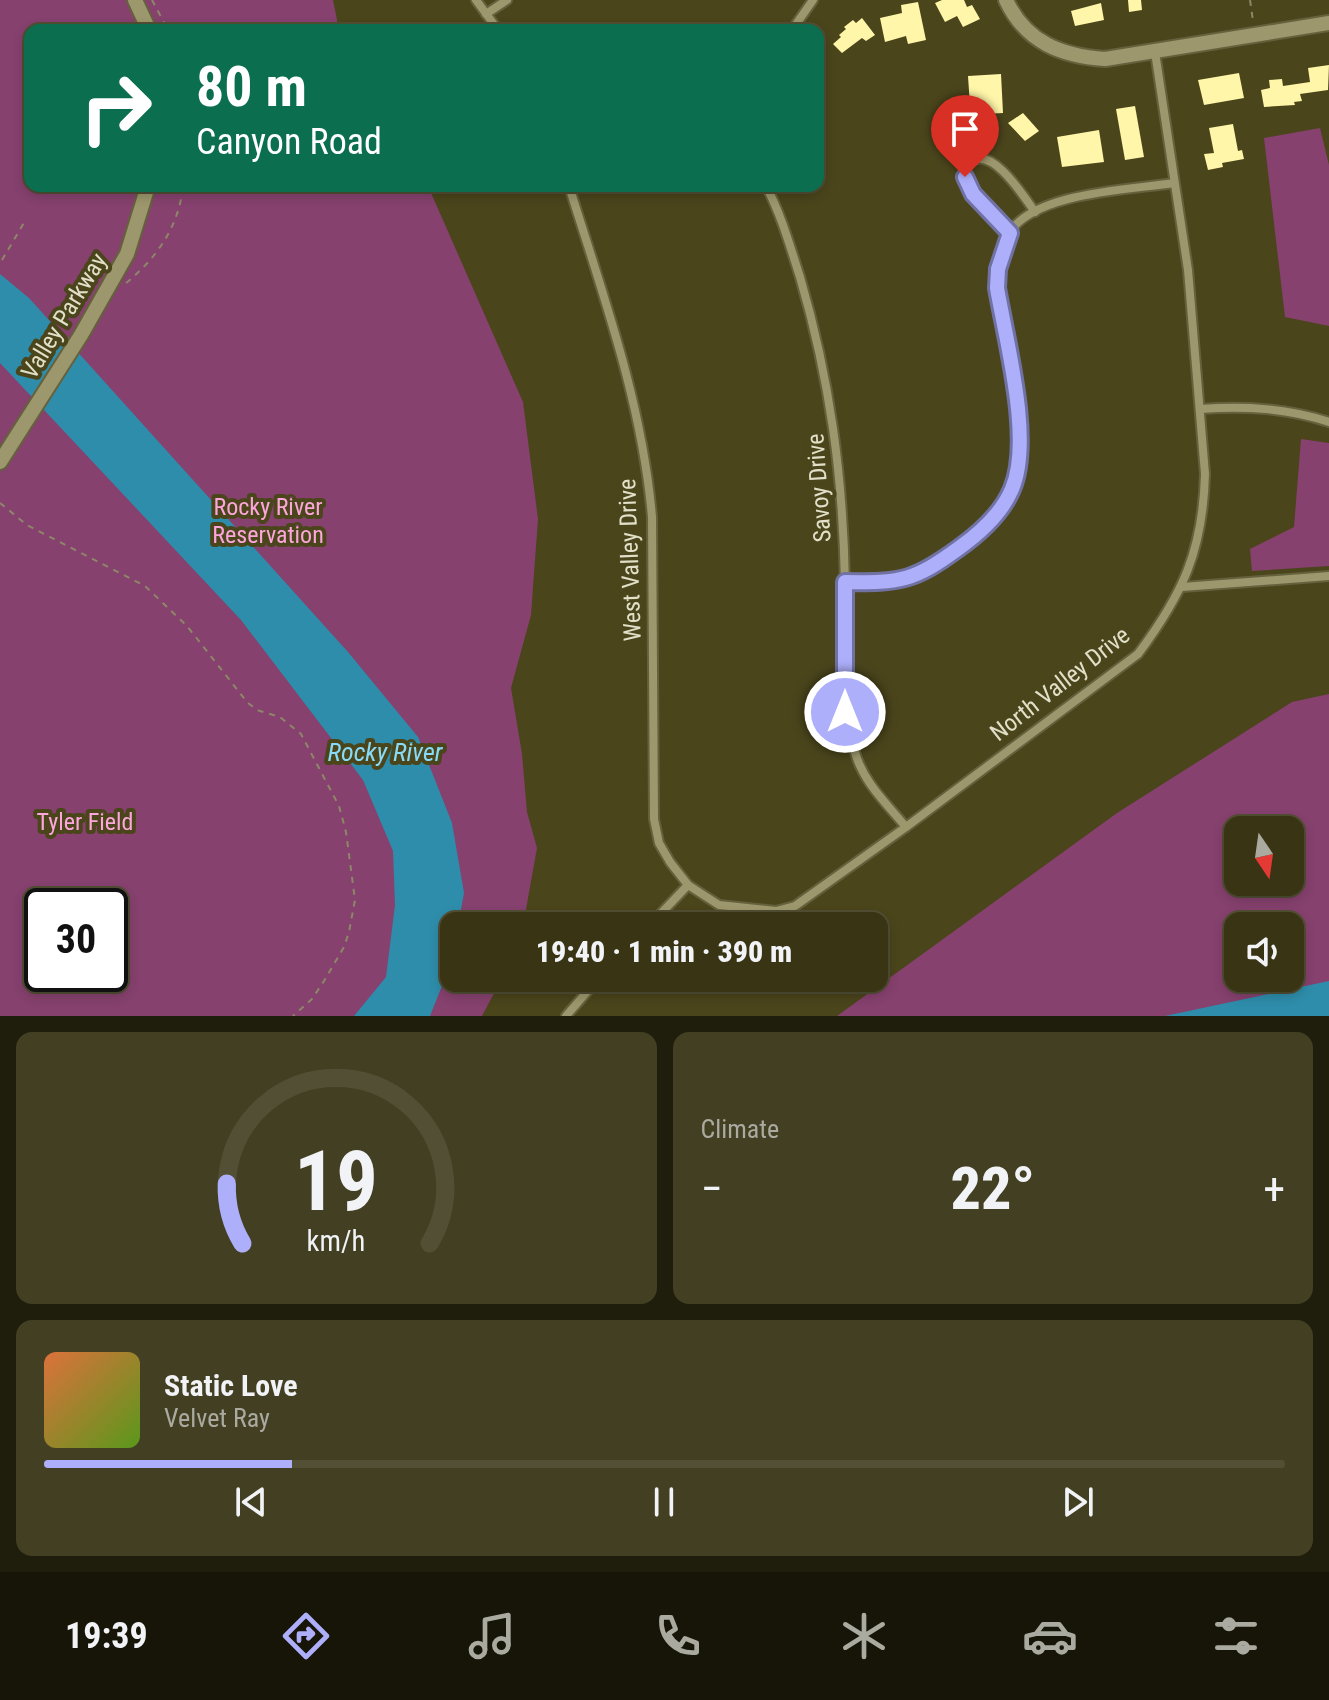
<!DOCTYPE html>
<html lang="en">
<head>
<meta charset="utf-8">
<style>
  body { margin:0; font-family:"Roboto Condensed",sans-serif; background:#433f22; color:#f1f3f6; height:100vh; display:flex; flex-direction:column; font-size:30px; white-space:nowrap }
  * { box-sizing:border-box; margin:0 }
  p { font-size:26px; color:#abaaa0 }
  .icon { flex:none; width:44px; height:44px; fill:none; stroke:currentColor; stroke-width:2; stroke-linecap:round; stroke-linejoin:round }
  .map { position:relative; height:1016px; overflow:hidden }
  .drawer { display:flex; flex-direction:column; gap:16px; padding:16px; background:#1f1d0b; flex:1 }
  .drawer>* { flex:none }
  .hud { position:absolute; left:24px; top:24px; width:800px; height:168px; border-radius:16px; box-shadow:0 4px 12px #0003,0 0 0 2px #524f34; background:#0b6e4f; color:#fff; overflow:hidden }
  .needle { width:52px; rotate:167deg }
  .buttons { position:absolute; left:1224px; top:816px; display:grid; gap:16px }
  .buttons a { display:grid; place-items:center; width:80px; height:80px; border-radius:16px; background:#383414; box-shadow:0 4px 12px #0003,0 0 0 2px #524f34; font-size:40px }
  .speed { position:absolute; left:24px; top:888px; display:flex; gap:16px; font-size:40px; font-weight:700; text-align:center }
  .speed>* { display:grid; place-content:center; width:104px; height:104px; border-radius:50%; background:#383414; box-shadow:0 4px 12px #0003,0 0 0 2px #524f34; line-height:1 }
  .speed .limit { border:4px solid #111; border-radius:12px; background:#fff; color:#111 }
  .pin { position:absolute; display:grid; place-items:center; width:68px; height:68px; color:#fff; margin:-82px -34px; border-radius:50% 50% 50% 0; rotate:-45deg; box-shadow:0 0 8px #0007 }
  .pin .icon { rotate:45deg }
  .me { position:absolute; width:88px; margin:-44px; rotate:0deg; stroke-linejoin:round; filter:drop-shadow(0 0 6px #0008) }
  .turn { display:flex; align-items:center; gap:28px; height:168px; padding:0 40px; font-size:36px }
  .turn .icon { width:104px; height:104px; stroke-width:2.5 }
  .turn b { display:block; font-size:56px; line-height:68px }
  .big { font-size:60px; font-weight:800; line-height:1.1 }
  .drawer .tile { flex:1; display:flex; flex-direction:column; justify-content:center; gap:12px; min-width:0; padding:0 28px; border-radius:16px; background:#433f22 }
  .drawer .dial { align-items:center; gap:0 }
  .dial svg { height:208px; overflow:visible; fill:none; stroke:#524f34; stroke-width:7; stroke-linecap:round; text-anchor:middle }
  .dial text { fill:#f1f3f6; stroke:none }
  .song { display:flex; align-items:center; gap:24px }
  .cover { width:96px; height:96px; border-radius:12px; background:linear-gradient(135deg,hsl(20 70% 55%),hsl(90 70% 35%)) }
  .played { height:8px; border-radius:4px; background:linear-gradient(90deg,#adaffb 20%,#524f34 20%) }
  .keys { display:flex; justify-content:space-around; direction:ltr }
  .heat { display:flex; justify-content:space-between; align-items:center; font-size:44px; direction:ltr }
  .drawer .tiles { flex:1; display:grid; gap:16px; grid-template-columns:1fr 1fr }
  .tile:last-child { grid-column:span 2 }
  .trip { position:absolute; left:440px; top:912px; width:448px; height:80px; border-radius:16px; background:#383414; box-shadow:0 4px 12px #0003,0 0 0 2px #524f34; font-weight:800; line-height:80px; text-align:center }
  .tabs { display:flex; height:128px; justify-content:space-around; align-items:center; background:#161508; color:#abaaa0 }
  .tabs .icon { width:56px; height:56px }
  .tabs .on { color:#adaffb }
  .tabs b { font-size:36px; color:#f1f3f6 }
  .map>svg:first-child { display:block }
  .green { fill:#86416e; fill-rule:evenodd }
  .water { fill:#2e8dab }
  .building { fill:#fff6a9 }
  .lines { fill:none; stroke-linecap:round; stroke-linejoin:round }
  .minor-casing { stroke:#65613c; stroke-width:12 }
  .tertiary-casing { stroke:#65613c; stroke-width:18 }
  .path { stroke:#8c8867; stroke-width:2; stroke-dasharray:6 6; stroke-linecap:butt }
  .minor { stroke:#9c976c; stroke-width:8 }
  .tertiary { stroke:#9c976c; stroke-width:14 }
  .route-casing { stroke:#7072a3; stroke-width:20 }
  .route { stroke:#adaffb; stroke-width:14 }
  .labels { text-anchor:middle; stroke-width:8; stroke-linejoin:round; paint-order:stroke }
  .street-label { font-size:24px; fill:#e2e0c9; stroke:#4a451b }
  .park-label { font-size:24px; fill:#fda6db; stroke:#4a451b }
  .water-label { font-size:26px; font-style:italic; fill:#88dbf8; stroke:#4a451b }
</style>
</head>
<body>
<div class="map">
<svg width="1329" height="1016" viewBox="0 0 1329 1016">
  <rect width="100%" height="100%" fill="#4a451b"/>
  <!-- green -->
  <g class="green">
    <path d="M0 0H333L339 30H30V186H428L523 402 538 519 531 615 511 688 522 754 527 812 537 848 523 926H454V978H502L482 1016H0ZM42 906H110V974H42Z"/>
    <polygon points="1320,128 1329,165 1329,326 1285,317 1264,138"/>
    <polygon points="1301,439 1329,443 1329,566 1252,571 1250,549 1294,527"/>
    <path d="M1329 694V1016H837L1117 813 1292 702ZM1238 830H1290V882H1238ZM1238 926H1290V978H1238Z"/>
  </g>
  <!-- water -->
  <g class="water">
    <polygon points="0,274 29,298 348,652 418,737 452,823 464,893 458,926 454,926 451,963 430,1016 354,1016 386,977 395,905 393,851 363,780 241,620 0,363"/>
    <polygon points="1329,981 1329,1016 1165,1016"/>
  </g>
  <!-- building -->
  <g class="building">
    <polygon points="942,0 964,0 967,7 972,5 980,19 963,27 957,16 945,22 935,3"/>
    <polygon points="1128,0 1141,0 1142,10 1129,12"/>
    <polygon points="918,2 926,40 908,44 906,36 885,42 880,18 902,13 901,5"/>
    <polygon points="1101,3 1104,20 1075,26 1071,11"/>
    <polygon points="862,18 875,35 866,41 862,38 842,53 833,44 841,37 839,35 846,29 844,27 853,20 856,23"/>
    <polygon points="1329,65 1328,90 1300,94 1302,101 1294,102 1295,105 1264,107 1261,90 1270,88 1269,80 1282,79 1283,86 1310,82 1308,68"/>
    <polygon points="1239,73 1244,98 1204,105 1198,80"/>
    <polygon points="1001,74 1003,113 984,114 984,120 971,121 968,76"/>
    <polygon points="1135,106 1144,157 1125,160 1116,109"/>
    <polygon points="1023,113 1039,131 1025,141 1008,123"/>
    <polygon points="1233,124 1238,151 1242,150 1244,159 1222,163 1223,167 1208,170 1204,154 1214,153 1209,128"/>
    <polygon points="1099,130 1104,162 1062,167 1057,137"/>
  </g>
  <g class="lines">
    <defs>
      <g id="minor">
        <polyline points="476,0 498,30"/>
        <polyline points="486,14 507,0"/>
        <polyline points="792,30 813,0"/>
        <path d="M569 186C603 295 642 402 652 517L654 819 659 843 670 862 688 885 719 905 776 911 795 906 906 827 1138 654C1183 594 1203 550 1205 474L1188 270 1155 52"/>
        <path d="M766 186C781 214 790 246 800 277 830 380 843 476 845 583 847 639 839 698 855 752 863 782 887 804 906 827"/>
        <path d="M1010 233 967 186C965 177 963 169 971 162 992 145 1024 197 1035 212"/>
        <path d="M1200 409C1246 406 1286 408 1329 422"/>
        <path d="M845 582C903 583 912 583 959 548 980 533 1002 513 1012 489 1033 441 1006 341 997 288 998 270 1000 248 1009 233 1035 192 1129 190 1174 183"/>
        <polyline points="1182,587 1329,576"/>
        <polyline points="649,926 688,885"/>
        <polyline points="566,1016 599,978"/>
      </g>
      <g id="tertiary">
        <polyline points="135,0 149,30"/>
        <path d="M1006 0C1026 43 1062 56 1105 59L1329 23"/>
        <polyline points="0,462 81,335 127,254 148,186"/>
      </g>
    </defs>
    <!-- minor casing -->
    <use href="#minor" class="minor-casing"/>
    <!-- tertiary casing -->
    <use href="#tertiary" class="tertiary-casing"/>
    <!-- path -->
    <g class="path">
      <polyline points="152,0 168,30"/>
      <polyline points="1250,0 1253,21"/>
      <polyline points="2,260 25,221"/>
      <path d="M126 283C157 258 179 226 183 186"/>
      <polyline points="0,503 27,525 145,586 187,626 247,702 257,710 280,717 301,734 339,806 346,832 355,900 349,932 344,947 324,981 312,999 293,1016"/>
    </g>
    <!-- minor -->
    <use href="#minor" class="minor"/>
    <!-- tertiary -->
    <use href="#tertiary" class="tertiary"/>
  </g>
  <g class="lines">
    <defs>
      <path id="route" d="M845 712V582C901 583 914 581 959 548 980 533 1002 513 1012 489 1033 440 1006 341 997 288L998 269 1010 233 973 194 965 177"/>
    </defs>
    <!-- route casing -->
    <use href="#route" class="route-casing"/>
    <!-- route -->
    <use href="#route" class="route"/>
  </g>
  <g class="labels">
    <!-- street labels -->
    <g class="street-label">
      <text transform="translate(64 316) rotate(-59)" y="8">Valley Parkway</text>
      <text transform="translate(819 488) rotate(-94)" y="8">Savoy Drive</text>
      <text transform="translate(630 560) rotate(-92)" y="8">West Valley Drive</text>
      <text transform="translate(1060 684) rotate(-38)" y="8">North Valley Drive</text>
    </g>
    <!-- park labels -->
    <g class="park-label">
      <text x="268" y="515">Rocky River<tspan x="268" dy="28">Reservation</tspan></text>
      <text x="85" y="830">Tyler Field</text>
    </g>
    <!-- water labels -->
    <g class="water-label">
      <text x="385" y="761">Rocky River</text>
    </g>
  </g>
</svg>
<div class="buttons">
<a><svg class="needle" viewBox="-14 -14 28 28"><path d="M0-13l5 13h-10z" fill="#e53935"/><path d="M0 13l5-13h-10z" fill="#abaaa0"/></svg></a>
<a><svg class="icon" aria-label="sound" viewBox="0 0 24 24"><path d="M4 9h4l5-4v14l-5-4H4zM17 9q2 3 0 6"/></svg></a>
</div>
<div class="speed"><div class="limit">30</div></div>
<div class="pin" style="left:965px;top:177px;background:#d93025"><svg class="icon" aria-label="arrive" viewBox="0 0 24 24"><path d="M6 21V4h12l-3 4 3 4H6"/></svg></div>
<svg class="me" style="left:845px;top:712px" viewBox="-20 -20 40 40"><circle r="17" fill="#adaffb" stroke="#fff" stroke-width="3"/><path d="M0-11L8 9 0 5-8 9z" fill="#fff"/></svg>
<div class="trip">19:40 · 1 min · 390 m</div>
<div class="hud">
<div class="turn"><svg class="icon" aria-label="right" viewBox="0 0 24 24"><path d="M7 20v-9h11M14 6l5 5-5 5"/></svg><div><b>80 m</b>Canyon Road</div></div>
</div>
</div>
<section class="drawer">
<div class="tiles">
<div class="tile dial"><svg viewBox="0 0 100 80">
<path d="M14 69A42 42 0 1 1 86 69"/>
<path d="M14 69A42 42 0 0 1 8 46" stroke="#adaffb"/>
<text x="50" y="56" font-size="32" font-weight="700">19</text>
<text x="50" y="72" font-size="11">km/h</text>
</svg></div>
<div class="tile"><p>Climate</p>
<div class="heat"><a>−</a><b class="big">22°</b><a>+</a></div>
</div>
<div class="tile">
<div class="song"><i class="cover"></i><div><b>Static Love</b><p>Velvet Ray</p></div></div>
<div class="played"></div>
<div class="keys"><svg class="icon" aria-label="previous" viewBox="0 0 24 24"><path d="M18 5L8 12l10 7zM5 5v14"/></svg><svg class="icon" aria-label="pause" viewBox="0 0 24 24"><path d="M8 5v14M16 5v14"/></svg><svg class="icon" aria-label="next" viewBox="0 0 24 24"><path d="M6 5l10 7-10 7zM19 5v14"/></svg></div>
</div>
</div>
</section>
<nav class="tabs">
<b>19:39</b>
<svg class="icon on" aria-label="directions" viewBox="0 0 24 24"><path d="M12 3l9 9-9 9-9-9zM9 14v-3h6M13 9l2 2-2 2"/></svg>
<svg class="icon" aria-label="music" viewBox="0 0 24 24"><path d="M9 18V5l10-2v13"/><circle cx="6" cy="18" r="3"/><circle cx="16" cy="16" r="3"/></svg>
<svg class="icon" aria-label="phone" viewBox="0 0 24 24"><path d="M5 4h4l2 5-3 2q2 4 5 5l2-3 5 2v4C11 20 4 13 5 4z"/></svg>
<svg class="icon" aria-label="climate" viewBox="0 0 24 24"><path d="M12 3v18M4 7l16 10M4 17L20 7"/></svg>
<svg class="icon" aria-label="car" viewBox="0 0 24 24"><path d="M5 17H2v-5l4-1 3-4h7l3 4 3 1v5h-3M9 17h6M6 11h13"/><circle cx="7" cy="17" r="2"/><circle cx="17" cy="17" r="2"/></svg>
<svg class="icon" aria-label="filters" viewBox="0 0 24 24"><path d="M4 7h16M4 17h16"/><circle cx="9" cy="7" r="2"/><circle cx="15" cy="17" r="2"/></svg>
</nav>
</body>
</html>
